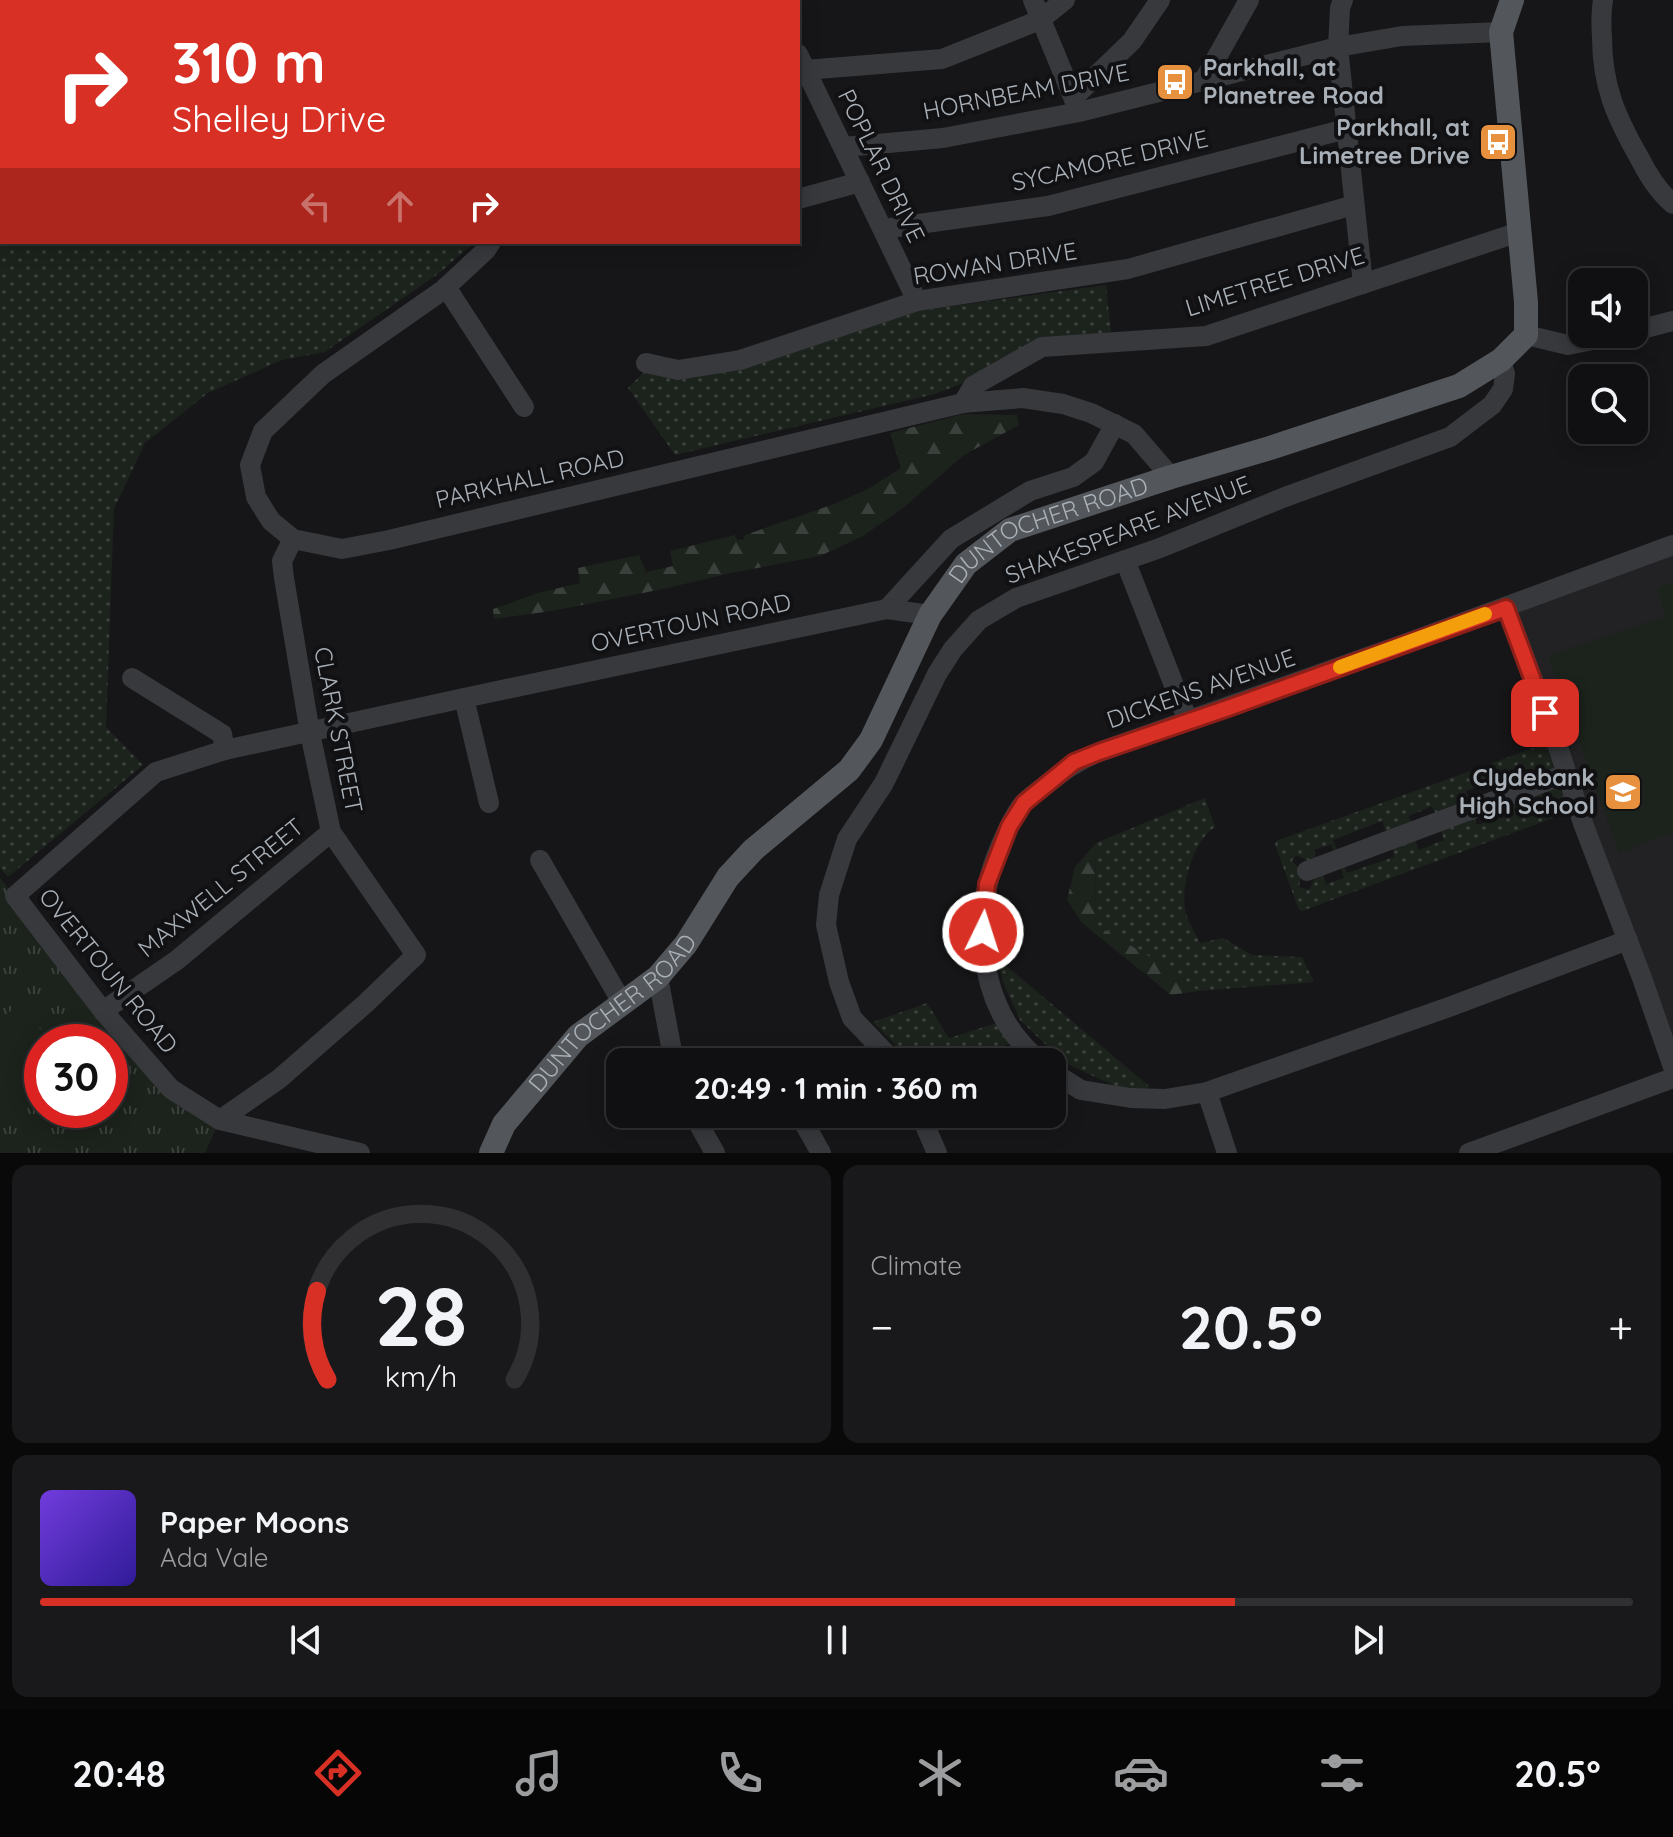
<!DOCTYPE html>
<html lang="en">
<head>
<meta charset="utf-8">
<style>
  body { margin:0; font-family:Quicksand,sans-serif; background:#19191b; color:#f1f3f6; height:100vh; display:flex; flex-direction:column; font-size:30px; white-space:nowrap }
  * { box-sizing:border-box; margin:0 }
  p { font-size:26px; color:#9c9d9f }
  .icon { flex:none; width:44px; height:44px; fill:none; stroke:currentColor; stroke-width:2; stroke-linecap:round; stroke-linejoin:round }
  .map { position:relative; height:1153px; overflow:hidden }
  .sheet { display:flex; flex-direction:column; gap:12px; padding:12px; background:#09090a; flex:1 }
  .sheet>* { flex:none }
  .banner { position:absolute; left:0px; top:0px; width:800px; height:244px; box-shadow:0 4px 20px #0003,0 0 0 2px #303032; background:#d93025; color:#fff; overflow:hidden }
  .tools { position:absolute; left:1568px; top:268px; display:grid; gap:16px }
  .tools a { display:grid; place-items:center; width:80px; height:80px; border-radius:16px; background:#101012; box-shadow:0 4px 20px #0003,0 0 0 2px #303032; font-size:40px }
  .speed { position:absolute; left:24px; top:1024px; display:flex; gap:16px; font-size:40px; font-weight:700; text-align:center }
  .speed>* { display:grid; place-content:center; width:104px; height:104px; border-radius:50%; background:#101012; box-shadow:0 4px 20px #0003,0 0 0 2px #303032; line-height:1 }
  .speed .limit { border:12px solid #d22; background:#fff; color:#111 }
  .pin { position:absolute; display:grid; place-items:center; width:68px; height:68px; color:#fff; margin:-34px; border-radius:16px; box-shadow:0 4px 12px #0006 }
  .me { position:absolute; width:88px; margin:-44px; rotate:4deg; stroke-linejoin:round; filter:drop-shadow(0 0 6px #0008) }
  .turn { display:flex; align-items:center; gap:28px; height:168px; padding:0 40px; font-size:36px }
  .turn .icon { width:104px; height:104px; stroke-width:2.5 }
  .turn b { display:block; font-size:56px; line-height:68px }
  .lanes { display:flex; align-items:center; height:76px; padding:0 40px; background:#0003; justify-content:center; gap:40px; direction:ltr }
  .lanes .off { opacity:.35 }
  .big { font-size:60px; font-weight:700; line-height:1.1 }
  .sheet .widget { flex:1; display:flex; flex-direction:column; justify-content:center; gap:12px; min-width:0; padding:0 28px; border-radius:16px; background:#19191b }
  .sheet .dial { align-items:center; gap:0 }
  .dial svg { height:208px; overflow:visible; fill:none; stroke:#303032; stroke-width:7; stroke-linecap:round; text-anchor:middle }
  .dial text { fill:#f1f3f6; stroke:none }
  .song { display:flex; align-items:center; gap:24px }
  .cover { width:96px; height:96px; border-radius:12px; background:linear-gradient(135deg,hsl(260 70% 55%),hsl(250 70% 35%)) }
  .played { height:8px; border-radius:4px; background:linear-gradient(90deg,#d93025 75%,#303032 75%) }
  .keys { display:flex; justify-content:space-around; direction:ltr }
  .heat { display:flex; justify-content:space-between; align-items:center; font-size:44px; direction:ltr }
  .sheet .tiles { flex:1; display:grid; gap:12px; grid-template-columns:1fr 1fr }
  .widget:last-child { grid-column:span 2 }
  .trip { position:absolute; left:606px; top:1048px; width:460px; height:80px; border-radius:16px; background:#101012; box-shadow:0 4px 20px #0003,0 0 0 2px #303032; font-weight:700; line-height:80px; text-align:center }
  .tab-bar { display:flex; height:128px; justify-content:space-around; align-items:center; background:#060607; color:#9c9d9f }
  .tab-bar .icon { width:56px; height:56px }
  .tab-bar .selected { color:#d93025 }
  .tab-bar b { font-size:36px; color:#f1f3f6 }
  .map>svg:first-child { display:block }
  .built { fill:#222225 }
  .grass { fill:url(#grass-dots) }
  .forest { fill:url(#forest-firs) }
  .park { fill:url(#park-tufts); fill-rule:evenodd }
  .pitch { fill:#1c221c }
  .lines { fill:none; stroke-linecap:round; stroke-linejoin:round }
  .minor { stroke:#37393d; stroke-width:20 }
  .major { stroke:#53575b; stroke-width:24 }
  .route-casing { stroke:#8d1f18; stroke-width:20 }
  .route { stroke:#d93025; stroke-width:14 }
  .slow { stroke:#f59e0b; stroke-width:14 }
  .labels { text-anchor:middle; stroke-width:8; stroke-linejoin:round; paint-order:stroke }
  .poi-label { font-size:24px; font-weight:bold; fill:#a9b0b7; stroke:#111113; text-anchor:end }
  .street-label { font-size:24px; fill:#a9b0b7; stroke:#111113 }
</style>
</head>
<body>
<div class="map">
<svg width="1673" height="1153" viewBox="0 0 1673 1153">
  <defs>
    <pattern id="grass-dots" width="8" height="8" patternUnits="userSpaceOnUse" patternTransform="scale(2)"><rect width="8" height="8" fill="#1c221c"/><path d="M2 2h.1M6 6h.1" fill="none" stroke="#3a403b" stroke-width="1.8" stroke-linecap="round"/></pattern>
    <pattern id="forest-firs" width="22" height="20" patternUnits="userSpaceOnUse" patternTransform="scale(2)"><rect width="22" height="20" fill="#1c221c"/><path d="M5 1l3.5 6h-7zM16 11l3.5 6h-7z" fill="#3a403b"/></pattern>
    <pattern id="park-tufts" width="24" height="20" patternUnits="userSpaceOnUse" patternTransform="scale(2)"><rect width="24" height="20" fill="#1c221c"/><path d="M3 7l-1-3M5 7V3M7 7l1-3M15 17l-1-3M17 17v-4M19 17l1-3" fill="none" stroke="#3a403b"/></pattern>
  </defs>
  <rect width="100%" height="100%" fill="#161618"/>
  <!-- built -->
  <polygon class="built" points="1673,545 1673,1067 1506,608"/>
  <!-- grass -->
  <g class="grass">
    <polygon points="0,0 493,0 494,2 2,2 2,242 475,242 438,274 325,352 282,360 208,393 145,443 114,509 106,727 143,765 8,877 0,868"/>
    <polygon points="1106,285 1111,332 1035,344 961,384 935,394 675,455 628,388 644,372 909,312"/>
    <polygon points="1545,744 1553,763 1554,771 1495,795 1491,782 1466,791 1470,804 1437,817 1432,806 1409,816 1412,826 1387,835 1382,821 1333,840 1338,853 1335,854 1331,844 1314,850 1317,861 1306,860 1296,855 1292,861 1302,871 1299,887 1309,890 1316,875 1321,871 1326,884 1344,878 1339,864 1343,863 1347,873 1394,857 1392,845 1414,837 1419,850 1444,840 1440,827 1473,815 1477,825 1502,816 1499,806 1560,787 1569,812 1302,911 1299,910 1275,845 1276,841"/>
    <path d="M1205 798 1215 827C1194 840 1181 884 1185 908 1186 919 1195 932 1200 943L1223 938 1252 955 1302 957 1314 982 1198 991 1175 972 1095 924 1096 843Z"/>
    <polygon points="997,958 1149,1086 1148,1090 1115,1086 1069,1065 1046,1045 1020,1020 1003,982"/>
    <polygon points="927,1003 949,1038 1000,1022 1012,1043 958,1062 912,1062 873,1022"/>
  </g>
  <!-- forest -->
  <g class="forest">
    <polygon points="963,414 1017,415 1019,425 964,455 903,508 863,536 820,556 731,573 663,589 552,611 494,619 493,609 538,593 580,583 578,568 639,555 646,572 673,566 670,551 735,535 737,540 744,539 745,535 834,504 868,489 901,468 890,433"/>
    <polygon points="1096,843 1095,924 1175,972 1198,991 1171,995 1082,923 1067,900 1075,867"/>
  </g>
  <!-- park -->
  <path class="park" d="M0 878 171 1089 220 1120 205 1153H0ZM42 1042H110V1110H42Z"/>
  <!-- pitch -->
  <g class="pitch">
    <polygon points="1673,582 1673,832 1619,853 1548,655 1666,616 1657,588"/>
    <polygon points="20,1004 50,1042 42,1042 42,1092 7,1120 0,1111 0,1019"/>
  </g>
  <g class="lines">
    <!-- minor -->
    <g class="minor">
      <polyline points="508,0 509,2"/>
      <polyline points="598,0 598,2"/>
      <polyline points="771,0 772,2"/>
      <polyline points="1033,0 1077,107"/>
      <polyline points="1343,0 1340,8 1338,47 1363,284"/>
      <path d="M1603 0C1601 12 1601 24 1602 37 1602 86 1616 117 1640 159 1648 175 1659 192 1673 204"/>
      <polyline points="798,54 917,301"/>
      <polyline points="805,70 942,59 1040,20 1065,0"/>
      <polyline points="1204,80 1249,0"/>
      <polyline points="1074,97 1132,41 1160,0"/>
      <polyline points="844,147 943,138 1079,112 1338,47 1402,36 1501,32"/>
      <polyline points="798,199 860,182"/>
      <polyline points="883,229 1048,206 1346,129"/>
      <polyline points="491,242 486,250 443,290 323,374 263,431 250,465 256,497 271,521 293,539 342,549 389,540 963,403 1023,398 1063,404 1091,413 1134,434 1171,477"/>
      <polyline points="446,287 524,407"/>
      <polyline points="1634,331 1673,321"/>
      <polyline points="1526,335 1568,345 1622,334"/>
      <polyline points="646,363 678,370 740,360 917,301 1128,269 1354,205"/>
      <polyline points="963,403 973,386 1042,347 1206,336 1519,232"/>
      <polyline points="1125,560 1188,721"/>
      <polyline points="1506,608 1555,738 1584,826 1642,978 1673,1067"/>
      <polyline points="887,609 951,539 1030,491 1073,477 1094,462 1115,424"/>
      <polyline points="132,678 222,734 225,750"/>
      <polyline points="464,698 489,803"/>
      <polyline points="540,860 623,1004"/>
      <polyline points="1307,871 1566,774"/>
      <polyline points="658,977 674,1062"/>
      <polyline points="103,1011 177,960 331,832"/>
      <polyline points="894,1062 852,1018 839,982 826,925 829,895 847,839 884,783 937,674 953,649 979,620 1016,598 1160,548 1285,497 1450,437 1492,405 1503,389 1505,374 1501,360"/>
      <path d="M1041 1062C1035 1057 1028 1051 1023 1045 976 993 973 909 1000 847 1006 833 1013 816 1023 804 1028 798 1036 793 1042 788 1062 772 1074 762 1099 752L1407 643 1673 545"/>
      <polyline points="1052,1072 1081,1090 1131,1098 1165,1099 1207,1092 1449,1007 1628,940"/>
      <polyline points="1207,1092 1227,1153"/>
      <polyline points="693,1114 715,1153"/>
      <polyline points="920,1114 937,1153"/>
      <polyline points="220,1120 279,1079 365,1004 416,955 331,832 310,733 284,578 282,561 293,539"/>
      <polyline points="804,1123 821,1153"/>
      <polyline points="360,1153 220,1120 171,1089 103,1011 15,896 156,772 225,750 464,698 887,609 930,615"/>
      <polyline points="1469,1153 1673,1078"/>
    </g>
    <!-- major -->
    <path class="major" id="s1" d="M491 1153 504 1124 578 1036 658 977 686 944 728 877 753 850 849 770 871 740 930 615 966 564 1010 530 1171 477 1270 448 1459 386 1501 360 1526 335V302L1501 32 1512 0"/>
  </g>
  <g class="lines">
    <defs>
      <polyline id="route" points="983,932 987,884 1009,827 1024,803 1074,762 1099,752 1228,708 1506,608 1545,713"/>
    </defs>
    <!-- route casing -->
    <use href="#route" class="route-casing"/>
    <!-- route -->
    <use href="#route" class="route"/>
    <!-- slow -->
    <polyline class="slow" points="1340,667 1485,614"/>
  </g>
  <!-- icons -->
  <defs>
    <symbol id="bus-square" viewBox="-11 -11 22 22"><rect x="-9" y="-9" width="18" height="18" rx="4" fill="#e7903e" stroke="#111113"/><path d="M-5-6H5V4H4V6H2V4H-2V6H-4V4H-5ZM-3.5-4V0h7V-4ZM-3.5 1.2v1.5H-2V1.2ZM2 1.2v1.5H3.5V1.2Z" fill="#fff"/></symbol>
    <symbol id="school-square" viewBox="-11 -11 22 22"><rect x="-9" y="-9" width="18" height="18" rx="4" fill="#e7903e" stroke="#111113"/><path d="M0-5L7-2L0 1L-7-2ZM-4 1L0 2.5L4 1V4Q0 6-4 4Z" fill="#fff"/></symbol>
  </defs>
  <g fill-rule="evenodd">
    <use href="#bus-square" x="1153" y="60" width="44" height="44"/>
    <use href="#bus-square" x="1476" y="120" width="44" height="44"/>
    <use href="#school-square" x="1601" y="770" width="44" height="44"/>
  </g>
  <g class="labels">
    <!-- poi labels -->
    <g class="poi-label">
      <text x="1203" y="76" text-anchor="start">Parkhall, at<tspan x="1203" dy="28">Planetree Road</tspan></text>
      <text x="1470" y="136">Parkhall, at<tspan x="1470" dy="28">Limetree Drive</tspan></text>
      <text x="1595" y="786">Clydebank<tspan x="1595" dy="28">High School</tspan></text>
    </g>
    <!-- street labels -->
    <g class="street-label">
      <text transform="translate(1026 92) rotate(-11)" y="8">HORNBEAM DRIVE</text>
      <text transform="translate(1110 161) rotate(-13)" y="8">SYCAMORE DRIVE</text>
      <text transform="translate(881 166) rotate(64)" y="8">POPLAR DRIVE</text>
      <text transform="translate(995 264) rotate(-9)" y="8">ROWAN DRIVE</text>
      <text transform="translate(1275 282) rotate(-17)" y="8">LIMETREE DRIVE</text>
      <text transform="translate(530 479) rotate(-13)" y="8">PARKHALL ROAD</text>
      <text transform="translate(1128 530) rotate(-21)" y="8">SHAKESPEARE AVENUE</text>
      <text dy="8" stroke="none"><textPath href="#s1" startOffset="858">DUNTOCHER ROAD</textPath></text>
      <text transform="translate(691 623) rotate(-12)" y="8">OVERTOUN ROAD</text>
      <text transform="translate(1201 689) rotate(-19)" y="8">DICKENS AVENUE</text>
      <text transform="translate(338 730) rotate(79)" y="8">CLARK STREET</text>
      <text transform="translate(221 888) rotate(-39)" y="8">MAXWELL STREET</text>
      <text transform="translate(108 971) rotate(51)" y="8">OVERTOUN ROAD</text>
      <text dy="8" stroke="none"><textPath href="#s1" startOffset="188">DUNTOCHER ROAD</textPath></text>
    </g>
  </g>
</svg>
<div class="tools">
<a><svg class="icon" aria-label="sound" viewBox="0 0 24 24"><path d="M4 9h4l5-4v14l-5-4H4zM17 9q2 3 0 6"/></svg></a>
<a><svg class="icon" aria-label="search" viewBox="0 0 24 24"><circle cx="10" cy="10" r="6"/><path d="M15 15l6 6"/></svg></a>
</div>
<div class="speed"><div class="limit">30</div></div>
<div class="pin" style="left:1545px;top:713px;background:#d93025"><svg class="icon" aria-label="arrive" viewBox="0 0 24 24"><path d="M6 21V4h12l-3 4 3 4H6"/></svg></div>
<svg class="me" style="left:983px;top:932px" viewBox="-20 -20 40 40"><circle r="17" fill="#d93025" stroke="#fff" stroke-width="3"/><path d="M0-11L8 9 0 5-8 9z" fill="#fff"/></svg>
<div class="trip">20:49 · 1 min · 360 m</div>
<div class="banner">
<div class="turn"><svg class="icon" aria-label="right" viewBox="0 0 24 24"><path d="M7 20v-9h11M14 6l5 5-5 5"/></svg><div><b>310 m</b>Shelley Drive</div></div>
<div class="lanes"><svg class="icon off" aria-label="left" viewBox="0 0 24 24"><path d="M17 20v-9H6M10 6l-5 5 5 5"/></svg><svg class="icon off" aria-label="ahead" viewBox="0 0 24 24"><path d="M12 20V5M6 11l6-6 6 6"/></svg><svg class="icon" aria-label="right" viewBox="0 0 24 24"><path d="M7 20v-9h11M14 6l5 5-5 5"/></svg></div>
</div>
</div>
<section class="sheet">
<div class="tiles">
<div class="widget dial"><svg viewBox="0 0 100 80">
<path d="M14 69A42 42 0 1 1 86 69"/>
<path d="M14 69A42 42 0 0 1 10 35" stroke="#d93025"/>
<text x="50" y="56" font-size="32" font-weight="700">28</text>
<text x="50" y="72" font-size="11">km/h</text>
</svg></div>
<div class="widget"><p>Climate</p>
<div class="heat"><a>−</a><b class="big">20.5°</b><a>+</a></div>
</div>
<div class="widget">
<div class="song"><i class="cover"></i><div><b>Paper Moons</b><p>Ada Vale</p></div></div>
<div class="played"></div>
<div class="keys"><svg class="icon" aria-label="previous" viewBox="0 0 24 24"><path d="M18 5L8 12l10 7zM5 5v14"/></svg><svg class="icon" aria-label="pause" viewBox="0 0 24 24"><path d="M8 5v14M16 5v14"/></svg><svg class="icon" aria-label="next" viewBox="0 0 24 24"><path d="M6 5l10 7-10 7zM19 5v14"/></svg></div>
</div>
</div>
</section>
<nav class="tab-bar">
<b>20:48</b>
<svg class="icon selected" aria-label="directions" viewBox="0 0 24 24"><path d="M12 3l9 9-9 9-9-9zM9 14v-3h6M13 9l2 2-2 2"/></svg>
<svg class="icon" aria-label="music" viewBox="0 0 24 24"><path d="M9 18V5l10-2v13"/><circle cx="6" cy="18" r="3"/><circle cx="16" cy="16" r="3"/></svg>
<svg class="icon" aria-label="phone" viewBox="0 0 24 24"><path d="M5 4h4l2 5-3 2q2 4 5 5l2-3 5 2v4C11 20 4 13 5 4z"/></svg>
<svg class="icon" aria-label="climate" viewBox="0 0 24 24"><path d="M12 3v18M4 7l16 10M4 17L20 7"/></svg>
<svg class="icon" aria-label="car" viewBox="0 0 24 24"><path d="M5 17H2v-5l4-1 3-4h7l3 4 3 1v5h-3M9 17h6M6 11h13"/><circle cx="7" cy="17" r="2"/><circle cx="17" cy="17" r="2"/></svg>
<svg class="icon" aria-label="filters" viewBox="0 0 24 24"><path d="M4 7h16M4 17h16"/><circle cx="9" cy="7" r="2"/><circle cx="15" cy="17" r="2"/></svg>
<b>20.5°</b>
</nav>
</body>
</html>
